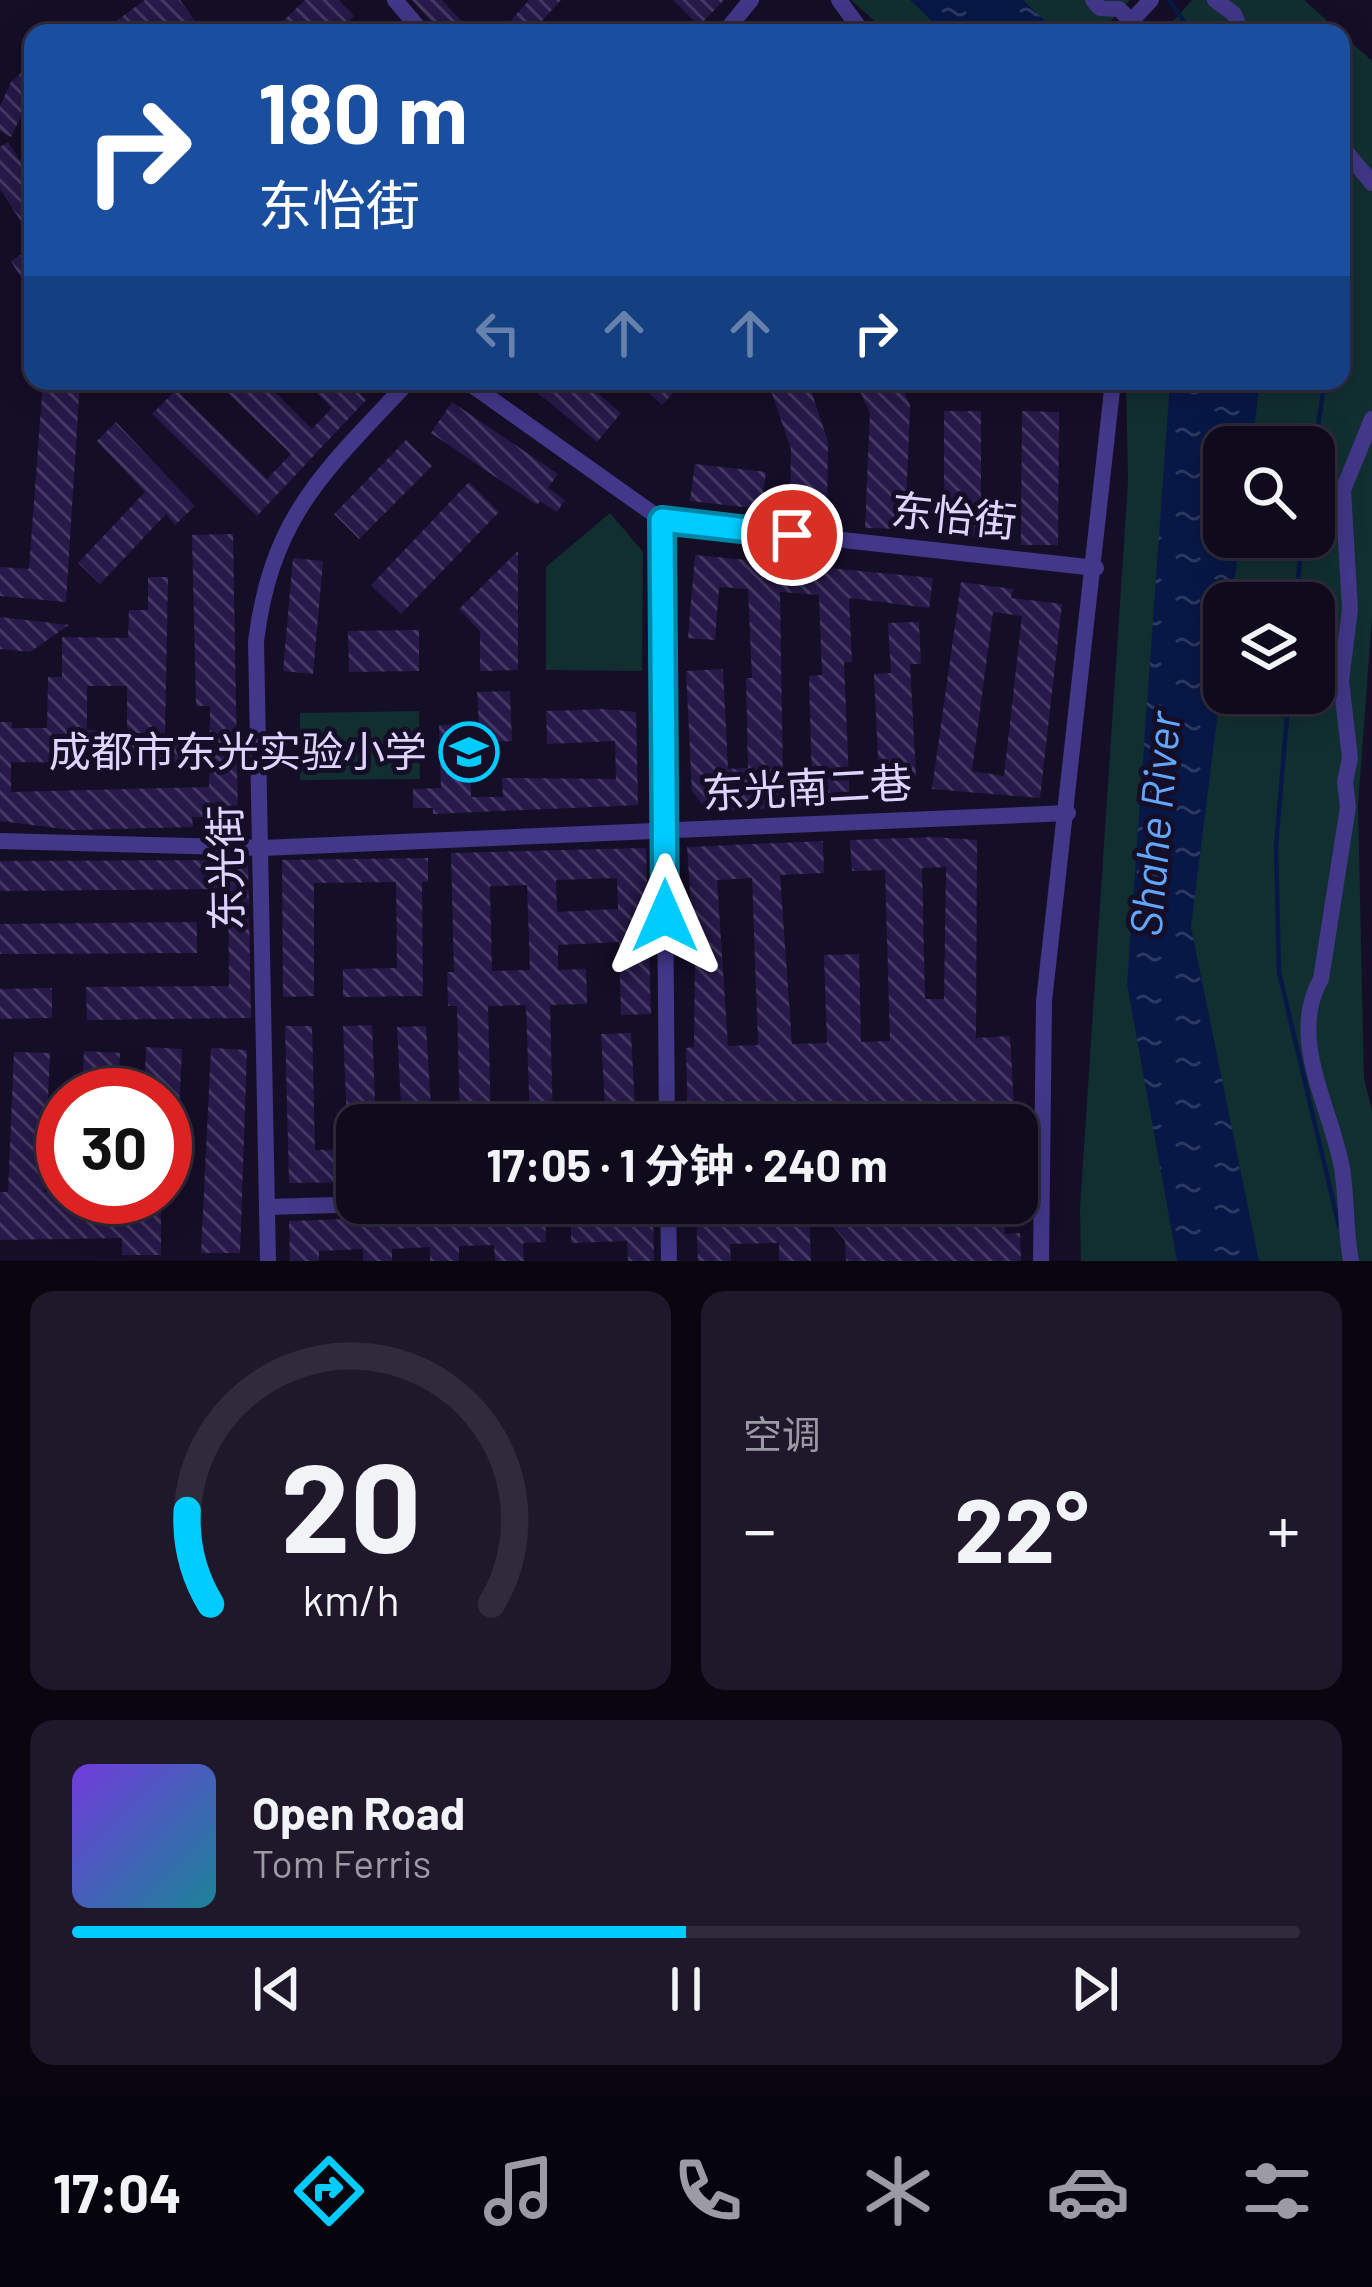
<!DOCTYPE html>
<html lang="zh">
<head>
<meta charset="utf-8">
<style>
  body { margin:0; font-family:Barlow,"Noto Sans SC",sans-serif; background:#1e182a; color:#f1f3f6; height:100vh; display:flex; flex-direction:column; font-size:45px; white-space:nowrap }
  * { box-sizing:border-box; margin:0 }
  p { font-size:39px; color:#9c9aa4 }
  .icon { flex:none; width:66px; height:66px; fill:none; stroke:currentColor; stroke-width:2; stroke-linecap:round; stroke-linejoin:round }
  .map { position:relative; height:1261px; overflow:hidden }
  .side { display:flex; flex-direction:column; gap:30px; padding:30px; background:#090610; flex:1 }
  .side>* { flex:none }
  .hud { position:absolute; left:24px; top:24px; width:1326px; height:366px; border-radius:24px; box-shadow:0 6px 30px #0003,0 0 0 3px #302b3b; background:#1a4fa0; color:#fff; overflow:hidden }
  .controls { position:absolute; left:1203px; top:426px; display:grid; gap:24px }
  .controls a { display:grid; place-items:center; width:132px; height:132px; border-radius:24px; background:#100a1d; box-shadow:0 6px 30px #0003,0 0 0 3px #302b3b; font-size:60px }
  .speed { position:absolute; left:36px; top:1068px; display:flex; gap:24px; font-size:60px; font-weight:700; text-align:center }
  .speed>* { display:grid; place-content:center; width:156px; height:156px; border-radius:50%; background:#100a1d; box-shadow:0 6px 30px #0003,0 0 0 3px #302b3b; line-height:1 }
  .speed .limit { border:18px solid #d22; background:#fff; color:#111 }
  .pin { position:absolute; display:grid; place-items:center; width:102px; height:102px; color:#fff; margin:-51px; border:6px solid #fff; border-radius:50%; box-shadow:0 3px 12px #0007 }
  .me { position:absolute; width:132px; margin:-66px; rotate:0deg; stroke-linejoin:round; filter:drop-shadow(0 0 9px #0008) }
  .turn { display:flex; align-items:center; gap:42px; height:252px; padding:0 36px; font-size:54px }
  .turn .icon { width:156px; height:156px; stroke-width:2.5 }
  .turn b { display:block; font-size:84px; line-height:102px }
  .lanes { display:flex; align-items:center; height:114px; padding:0 36px; background:#0003; justify-content:center; gap:60px; direction:ltr }
  .lanes .off { opacity:.35 }
  .big { font-size:90px; font-weight:700; line-height:1.1 }
  .side .widget { flex:1; display:flex; flex-direction:column; justify-content:center; gap:18px; min-width:0; padding:0 42px; border-radius:24px; background:#1e182a }
  .side .dial { align-items:center; gap:0 }
  .dial svg { height:312px; overflow:visible; fill:none; stroke:#302b3b; stroke-width:7; stroke-linecap:round; text-anchor:middle }
  .dial text { fill:#f1f3f6; stroke:none }
  .song { display:flex; align-items:center; gap:36px }
  .cover { width:144px; height:144px; border-radius:18px; background:linear-gradient(135deg,hsl(260 70% 55%),hsl(190 70% 35%)) }
  .played { height:12px; border-radius:6px; background:linear-gradient(90deg,#0cf 50%,#302b3b 50%) }
  .keys { display:flex; justify-content:space-around; direction:ltr }
  .heat { display:flex; justify-content:space-between; align-items:center; font-size:66px; direction:ltr }
  .side .tiles { flex:1; display:grid; gap:30px; grid-template-columns:1fr 1fr }
  .widget:last-child { grid-column:span 2 }
  .trip { position:absolute; left:336px; top:1104px; width:702px; height:120px; border-radius:24px; background:#100a1d; box-shadow:0 6px 30px #0003,0 0 0 3px #302b3b; font-weight:700; line-height:120px; text-align:center }
  .dock { display:flex; height:192px; justify-content:space-around; align-items:center; background:#06040c; color:#9c9aa4 }
  .dock .icon { width:84px; height:84px }
  .dock .selected { color:#0cf }
  .dock b { font-size:54px; color:#f1f3f6 }
  .map>svg:first-child { display:block }
  .park { fill:#112f31; fill-rule:evenodd }
  .water { fill:url(#water-ripples) }
  .lines { fill:none; stroke-linecap:round; stroke-linejoin:round }
  .stream { stroke:#081846; stroke-width:4.5 }
  .building { fill:url(#building-back-hatch); fill-rule:evenodd }
  .street { stroke:#423788; stroke-width:16 }
  .route-casing { stroke:#0085a6; stroke-width:30 }
  .route { stroke:#0cf; stroke-width:21 }
  .labels { text-anchor:middle; stroke-width:10; stroke-linejoin:round; paint-order:stroke }
  .street-label { font-size:42px; fill:#ddd4ff; stroke:#150e27 }
  .poi-label { font-size:42px; fill:#ddd4ff; stroke:#150e27; text-anchor:end }
  .water-label { font-size:45px; font-style:italic; fill:#62a7ff; stroke:#150e27 }
</style>
</head>
<body>
<div class="map">
<svg width="1372" height="1261" viewBox="0 0 1372 1261">
  <defs>
    <pattern id="water-ripples" width="26" height="14" patternUnits="userSpaceOnUse" patternTransform="scale(3)"><rect width="26" height="14" fill="#081846"/><path d="M2 4q2-2 4 0t4 0M15 11q2-2 4 0t4 0" fill="none" stroke="#2c3962"/></pattern>
    <pattern id="building-back-hatch" width="6" height="6" patternUnits="userSpaceOnUse" patternTransform="scale(3)"><rect width="6" height="6" fill="#271949"/><path d="M-1 5l2 2M0 0l6 6M5-1l2 2" fill="none" stroke="#463a64"/></pattern>
  </defs>
  <rect width="100%" height="100%" fill="#150e27"/>
  <!-- park -->
  <g class="park">
    <polygon points="851,0 1130,0 1100,33 888,33"/>
    <path d="M1192 0H1304L1372 61V617L1358 805 1364 1079 1372 1110V1261H1081L1080 1208 1128 481 1126 381H1341V33H1163ZM1224 447H1314V537H1224ZM1224 603H1314V693H1224Z"/>
    <polygon points="610,513 643,552 642,671 546,670 546,567"/>
    <polygon points="419,711 420,779 300,780 300,713"/>
  </g>
  <!-- water -->
  <g class="water">
    <polygon points="910,0 1023,0 1058,33 944,33"/>
    <polygon points="1170,381 1260,381 1252,447 1224,447 1224,537 1240,537 1232,603 1224,603 1224,664 1191,927 1259,1261 1177,1261 1127,984"/>
  </g>
  <g class="lines">
    <!-- stream -->
    <g class="stream">
      <polyline points="1169,0 1192,33"/>
      <polyline points="1314,450 1325,381"/>
      <polyline points="1296,603 1302,537"/>
      <polyline points="1289,693 1276,846 1279,972 1339,1226"/>
    </g>
  </g>
  <!-- building -->
  <g class="building">
    <polygon points="145,0 180,0 204,33 114,33 109,26"/>
    <polygon points="305,0 339,0 354,16 337,33 285,33 278,26"/>
    <polygon points="412,0 442,0 473,33 441,33"/>
    <polygon points="529,0 561,0 531,33 500,33"/>
    <polygon points="673,0 724,0 699,26"/>
    <polygon points="33,62 33,91 11,137 0,131 0,106 11,82"/>
    <polygon points="8,142 33,181 33,240 0,189 0,147"/>
    <polygon points="33,247 33,279 25,284 11,261"/>
    <polygon points="43,381 80,381 66,602 0,596 0,567 29,569"/>
    <polygon points="216,381 264,381 312,429 332,408 304,381 366,381 357,391 366,400 257,516 152,414 176,390 267,479 291,454"/>
    <polygon points="524,381 583,381 621,413 597,442"/>
    <polygon points="636,381 685,381 662,405"/>
    <polygon points="781,381 808,381 828,442 827,515 790,515 791,449 769,385"/>
    <polygon points="855,381 899,381 910,405 905,529 865,528 870,413"/>
    <polygon points="452,402 558,474 548,488 565,500 557,512 540,501 537,505 431,433"/>
    <rect x="944" y="411" width="37" height="126"/>
    <polygon points="1022,411 1059,412 1058,545 1021,545"/>
    <polygon points="116,422 195,506 175,525 166,514 100,584 78,563 145,492 97,441"/>
    <polygon points="406,440 432,466 359,539 334,514"/>
    <polygon points="695,464 766,472 761,509 690,501"/>
    <polygon points="469,482 499,512 401,614 371,585"/>
    <path d="M233 534 238 818 192 817 193 827 73 830 0 821V722H12V728H47L48 677H62V637L128 638 129 610H148V577H168L165 735H185V764L11 762V792L209 787 210 706H196L192 535ZM87 686H127V731L87 730Z"/>
    <polygon points="518,551 518,670 480,671 480,631 459,609"/>
    <path d="M695 555 933 578 929 608 849 598 852 662H844L850 804 708 812 692 791 686 671 723 669 728 769 748 768 746 678H752L748 589 719 587 715 640 688 638ZM780 592 819 595 822 675 809 676 812 780 783 782Z"/>
    <polygon points="293,558 323,561 313,674 283,671"/>
    <path d="M961 582 1013 589 1011 598 1062 604 1040 798 932 789ZM993 612 1022 616 1004 776 972 771Z"/>
    <polygon points="0,617 69,625 30,652 0,649"/>
    <polygon points="919,622 921,664 910,664 916,776 879,778 874,674 891,673 888,623"/>
    <polygon points="419,630 419,671 349,672 348,631"/>
    <polygon points="510,691 512,741 470,743 471,797 503,797 502,778 616,779 615,741 547,744 546,711 604,709 636,712 638,805 433,814 433,808 413,808 413,789 441,788 439,725 479,724 477,692"/>
    <path d="M933 837 977 840 976 1038 1010 1036 1015 1125H688L686 1048 694 1047 695 961 687 847 823 841 824 873 780 875 792 1044 827 1043 824 955 859 954 861 1042 890 1041 885 870 852 871 850 840ZM946 867 944 999H925L922 868ZM752 878 758 1045 728 1046 717 880Z"/>
    <path d="M646 848 651 1014 621 1015 619 942 558 945V970L586 969 587 1004 550 1005 553 1125H530L526 1005 488 1006 491 1125H460L457 1006H448L447 972H454L451 853ZM617 878 618 909 557 912 556 880ZM527 885 530 970 492 971 490 886Z"/>
    <polygon points="428,858 428,882 422,882 423,996 343,997 343,969 397,968 396,882 314,883 314,996 283,997 282,860"/>
    <polygon points="248,860 251,1018 87,1020 86,987 229,986 228,889 0,891 0,861"/>
    <polygon points="197,922 197,953 0,954 0,924"/>
    <polygon points="52,988 52,1018 0,1019 0,989"/>
    <polygon points="372,1025 376,1125 347,1125 343,1026"/>
    <polygon points="285,1026 312,1026 315,1150 357,1149 357,1182 289,1183"/>
    <polygon points="426,1026 432,1124 402,1125 397,1027"/>
    <polygon points="631,1033 636,1125 606,1125 601,1034"/>
    <polygon points="146,1047 182,1049 176,1172 165,1172 165,1095 144,1095"/>
    <polygon points="211,1048 247,1050 240,1253 201,1253"/>
    <polygon points="84,1051 120,1053 118,1095 82,1095"/>
    <polygon points="14,1052 50,1053 44,1192 161,1197 161,1255 122,1255 122,1238 0,1240 0,1192 8,1192"/>
    <polygon points="988,1203 1004,1203 1005,1234 1020,1233 1021,1261 846,1261 845,1241 817,1208"/>
    <polygon points="809,1209 811,1261 779,1261 779,1243 730,1244 731,1261 698,1261 696,1213"/>
    <polygon points="653,1210 654,1261 628,1261 627,1241 571,1243 571,1212"/>
    <polygon points="545,1212 546,1242 523,1243 524,1261 495,1261 494,1245 459,1246 459,1261 430,1261 430,1247 392,1249 392,1261 363,1261 363,1249 319,1251 319,1261 290,1261 289,1221"/>
  </g>
  <g class="lines">
    <!-- street -->
    <g class="street">
      <polyline points="395,0 423,33"/>
      <polyline points="839,0 863,33"/>
      <polyline points="1093,0 1100,8 1119,9 1131,21"/>
      <polyline points="1215,0 1234,14 1242,33"/>
      <polyline points="724,33 751,0"/>
      <polyline points="1120,33 1151,0"/>
      <polyline points="1341,146 1372,183"/>
      <polyline points="466,381 662,520 1096,568"/>
      <polyline points="662,520 667,1125"/>
      <polyline points="0,841 262,848 1068,813"/>
      <polyline points="668,1203 669,1261"/>
      <polyline points="268,1207 406,1203"/>
      <path d="M268 1261 256 641C272 514 326 470 409 381"/>
      <polyline points="1041,1261 1044,1001 1113,381"/>
      <path d="M1351 1261C1345 1230 1347 1198 1342 1168 1331 1107 1287 1038 1321 979L1348 807 1345 782 1350 758 1341 681 1350 609 1343 490 1372 419"/>
    </g>
  </g>
  <g class="lines">
    <defs>
      <polyline id="route" points="665,916 662,520 792,535"/>
    </defs>
    <!-- route casing -->
    <use href="#route" class="route-casing"/>
    <!-- route -->
    <use href="#route" class="route"/>
  </g>
  <!-- icons -->
  <defs>
    <symbol id="school-ring" viewBox="-11 -11 22 22"><circle r="9.5" fill="#150e27" stroke="#0cf" stroke-width="1.5"/><path d="M0-5L7-2L0 1L-7-2ZM-4 1L0 2.5L4 1V4Q0 6-4 4Z" fill="#0cf"/></symbol>
  </defs>
  <g fill-rule="evenodd">
    <use href="#school-ring" x="436" y="719" width="66" height="66"/>
  </g>
  <g class="labels">
    <!-- street labels -->
    <g class="street-label">
      <text transform="translate(954 516) rotate(6)" y="15">东怡街</text>
      <text transform="translate(807 788) rotate(-3)" y="15">东光南二巷</text>
      <text transform="translate(226 868) rotate(-91)" y="15">东光街</text>
    </g>
    <!-- poi labels -->
    <g class="poi-label">
      <text x="427" y="767">成都市东光实验小学</text>
    </g>
    <!-- water labels -->
    <g class="water-label">
      <text transform="translate(1155 824) rotate(-85)" y="16">Shahe River</text>
    </g>
  </g>
</svg>
<div class="controls">
<a><svg class="icon" aria-label="search" viewBox="0 0 24 24"><circle cx="10" cy="10" r="6"/><path d="M15 15l6 6"/></svg></a>
<a><svg class="icon" aria-label="layers" viewBox="0 0 24 24"><path d="M12 4l9 5-9 5-9-5zM3 14l9 5 9-5"/></svg></a>
</div>
<div class="speed"><div class="limit">30</div></div>
<div class="pin" style="left:792px;top:535px;background:#d93025"><svg class="icon" aria-label="arrive" viewBox="0 0 24 24"><path d="M6 21V4h12l-3 4 3 4H6"/></svg></div>
<svg class="me" style="left:665px;top:916px" viewBox="-20 -20 40 40"><path d="M0-17L14 15 0 8-14 15z" fill="#0cf" stroke="#fff" stroke-width="4"/></svg>
<div class="trip">17:05 · 1 分钟 · 240 m</div>
<div class="hud">
<div class="turn"><svg class="icon" aria-label="right" viewBox="0 0 24 24"><path d="M7 20v-9h11M14 6l5 5-5 5"/></svg><div><b>180 m</b>东怡街</div></div>
<div class="lanes"><svg class="icon off" aria-label="left" viewBox="0 0 24 24"><path d="M17 20v-9H6M10 6l-5 5 5 5"/></svg><svg class="icon off" aria-label="ahead" viewBox="0 0 24 24"><path d="M12 20V5M6 11l6-6 6 6"/></svg><svg class="icon off" aria-label="ahead" viewBox="0 0 24 24"><path d="M12 20V5M6 11l6-6 6 6"/></svg><svg class="icon" aria-label="right" viewBox="0 0 24 24"><path d="M7 20v-9h11M14 6l5 5-5 5"/></svg></div>
</div>
</div>
<section class="side">
<div class="tiles">
<div class="widget dial"><svg viewBox="0 0 100 80">
<path d="M14 69A42 42 0 1 1 86 69"/>
<path d="M14 69A42 42 0 0 1 8 45" stroke="#0cf"/>
<text x="50" y="56" font-size="32" font-weight="700">20</text>
<text x="50" y="72" font-size="11">km/h</text>
</svg></div>
<div class="widget"><p>空调</p>
<div class="heat"><a>−</a><b class="big">22°</b><a>+</a></div>
</div>
<div class="widget">
<div class="song"><i class="cover"></i><div><b>Open Road</b><p>Tom Ferris</p></div></div>
<div class="played"></div>
<div class="keys"><svg class="icon" aria-label="previous" viewBox="0 0 24 24"><path d="M18 5L8 12l10 7zM5 5v14"/></svg><svg class="icon" aria-label="pause" viewBox="0 0 24 24"><path d="M8 5v14M16 5v14"/></svg><svg class="icon" aria-label="next" viewBox="0 0 24 24"><path d="M6 5l10 7-10 7zM19 5v14"/></svg></div>
</div>
</div>
</section>
<nav class="dock">
<b>17:04</b>
<svg class="icon selected" aria-label="directions" viewBox="0 0 24 24"><path d="M12 3l9 9-9 9-9-9zM9 14v-3h6M13 9l2 2-2 2"/></svg>
<svg class="icon" aria-label="music" viewBox="0 0 24 24"><path d="M9 18V5l10-2v13"/><circle cx="6" cy="18" r="3"/><circle cx="16" cy="16" r="3"/></svg>
<svg class="icon" aria-label="phone" viewBox="0 0 24 24"><path d="M5 4h4l2 5-3 2q2 4 5 5l2-3 5 2v4C11 20 4 13 5 4z"/></svg>
<svg class="icon" aria-label="climate" viewBox="0 0 24 24"><path d="M12 3v18M4 7l16 10M4 17L20 7"/></svg>
<svg class="icon" aria-label="car" viewBox="0 0 24 24"><path d="M5 17H2v-5l4-1 3-4h7l3 4 3 1v5h-3M9 17h6M6 11h13"/><circle cx="7" cy="17" r="2"/><circle cx="17" cy="17" r="2"/></svg>
<svg class="icon" aria-label="filters" viewBox="0 0 24 24"><path d="M4 7h16M4 17h16"/><circle cx="9" cy="7" r="2"/><circle cx="15" cy="17" r="2"/></svg>
</nav>
</body>
</html>
